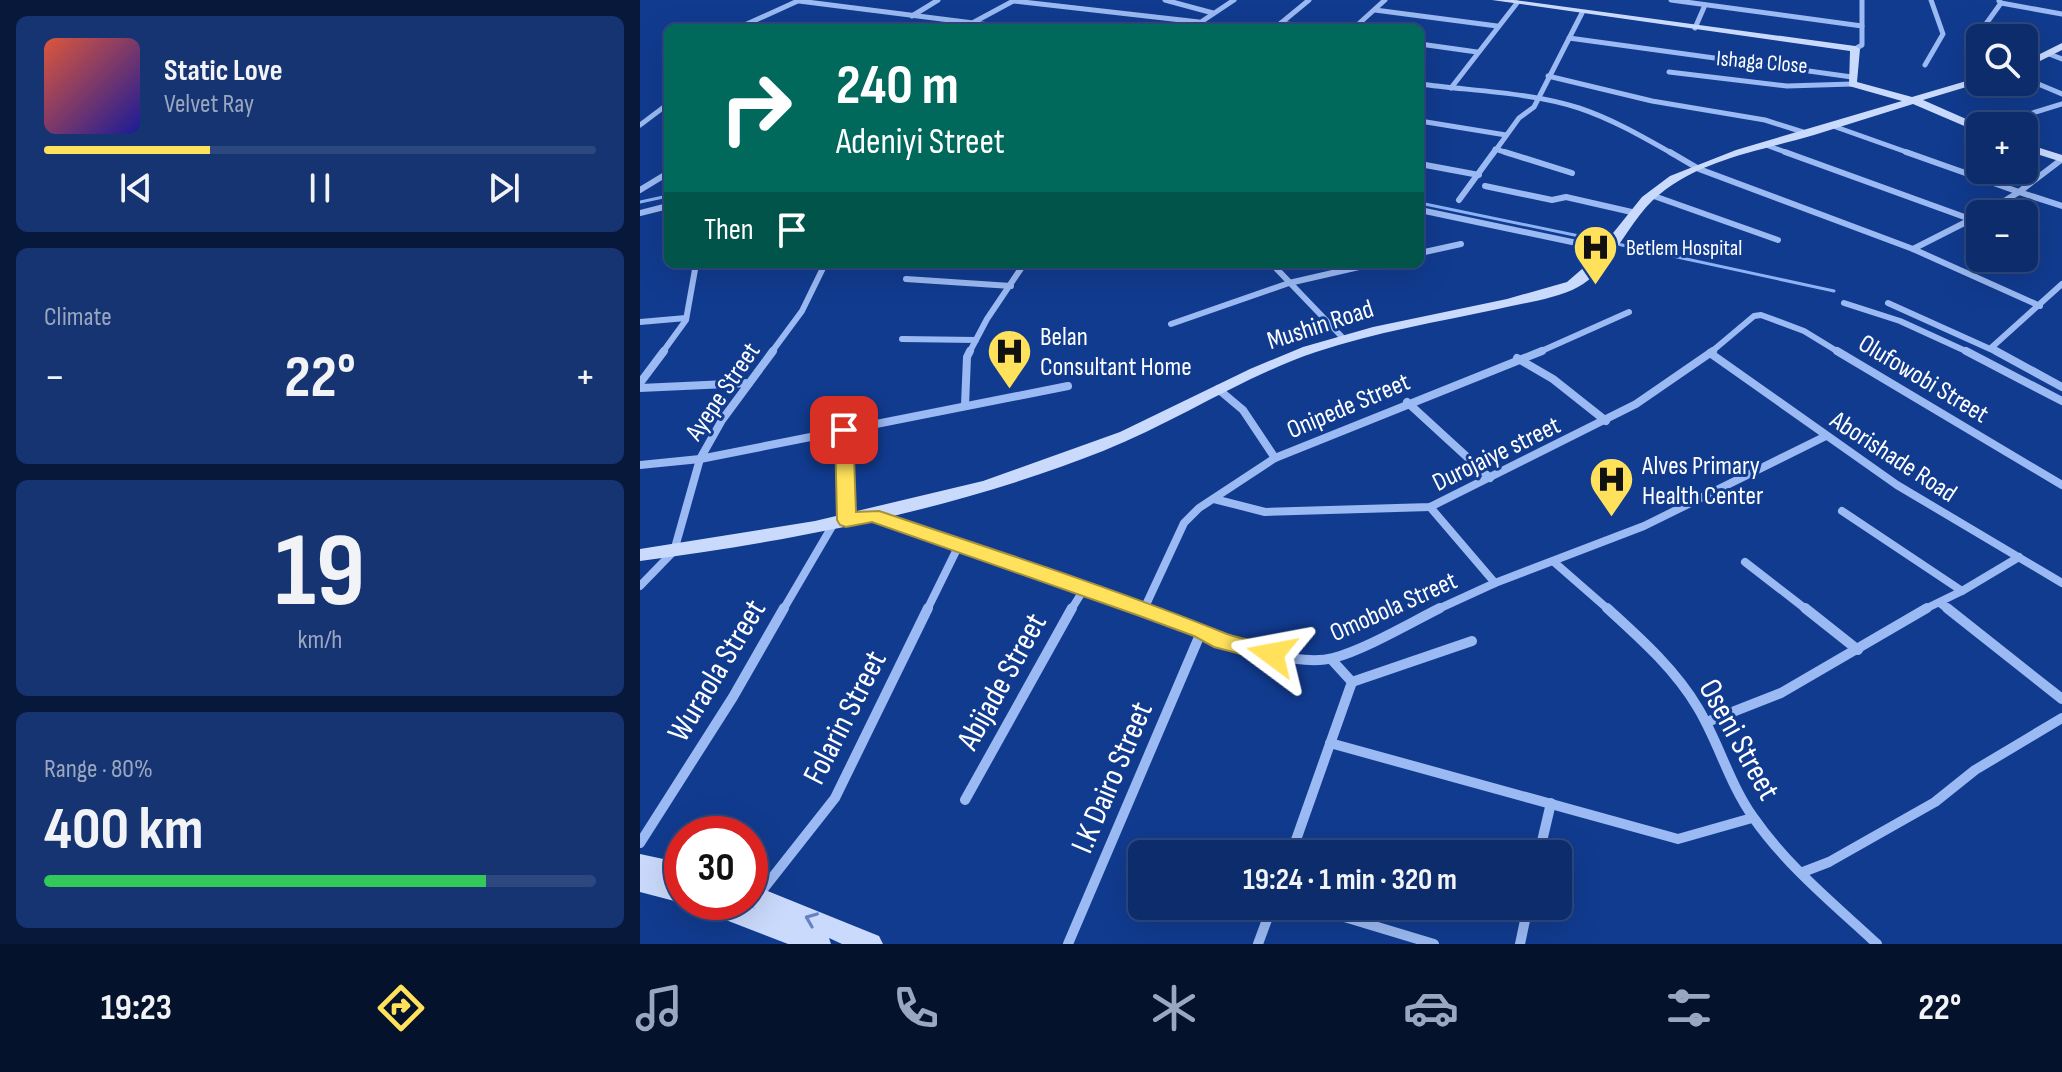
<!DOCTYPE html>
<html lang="en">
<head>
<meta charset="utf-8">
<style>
  body { margin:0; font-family:"Sofia Sans Condensed",sans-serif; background:#163471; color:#f1f3f6; height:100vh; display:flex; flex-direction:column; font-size:30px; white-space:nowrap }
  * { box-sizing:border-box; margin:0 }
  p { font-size:26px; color:#9aa7c1 }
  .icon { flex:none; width:44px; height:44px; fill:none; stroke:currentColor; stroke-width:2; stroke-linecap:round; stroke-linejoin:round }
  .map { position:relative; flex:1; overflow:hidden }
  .details { display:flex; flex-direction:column; gap:16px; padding:16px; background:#07183b; width:640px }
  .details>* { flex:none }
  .guide { position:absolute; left:24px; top:24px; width:760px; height:244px; border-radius:12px; box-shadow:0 8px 32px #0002,0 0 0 2px #2d487e; background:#00695c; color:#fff; overflow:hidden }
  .tools { position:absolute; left:1326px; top:24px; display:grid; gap:16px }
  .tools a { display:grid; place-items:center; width:72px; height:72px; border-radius:12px; background:#0d2c6b; box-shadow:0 8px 32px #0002,0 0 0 2px #2d487e; font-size:40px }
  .speed { position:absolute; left:24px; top:816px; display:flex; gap:16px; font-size:40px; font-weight:700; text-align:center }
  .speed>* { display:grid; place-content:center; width:104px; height:104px; border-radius:50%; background:#0d2c6b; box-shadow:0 8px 32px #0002,0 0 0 2px #2d487e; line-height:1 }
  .speed .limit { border:12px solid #d22; background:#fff; color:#111 }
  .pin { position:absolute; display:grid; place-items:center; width:68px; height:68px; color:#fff; margin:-34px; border-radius:16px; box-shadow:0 4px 12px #0006 }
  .me { position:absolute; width:88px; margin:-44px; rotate:283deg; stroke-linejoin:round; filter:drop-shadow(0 0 6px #0008) }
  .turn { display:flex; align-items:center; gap:28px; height:168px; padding:0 40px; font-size:36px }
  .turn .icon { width:104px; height:104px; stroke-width:2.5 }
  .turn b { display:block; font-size:56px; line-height:68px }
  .then { display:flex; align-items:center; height:76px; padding:0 40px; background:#0003; gap:16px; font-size:30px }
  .big { font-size:60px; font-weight:700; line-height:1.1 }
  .details .widget { flex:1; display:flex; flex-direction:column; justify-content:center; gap:12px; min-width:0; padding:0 28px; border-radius:12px; background:#163471 }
  .details .dial { align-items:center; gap:0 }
  .dial b { font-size:104px; line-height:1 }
  .song { display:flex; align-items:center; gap:24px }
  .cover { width:96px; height:96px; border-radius:12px; background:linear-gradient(135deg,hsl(10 70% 55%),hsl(240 70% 35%)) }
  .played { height:8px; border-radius:4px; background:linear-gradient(90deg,#ffe15c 30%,#2d487e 30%) }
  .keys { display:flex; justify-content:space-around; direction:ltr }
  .heat { display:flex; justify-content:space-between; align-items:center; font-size:44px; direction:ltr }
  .charge { height:12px; border-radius:6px; background:linear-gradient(90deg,#34c759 80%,#2d487e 0) }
  .trip { position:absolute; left:488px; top:840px; width:444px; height:80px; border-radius:12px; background:#0d2c6b; box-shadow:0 8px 32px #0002,0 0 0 2px #2d487e; font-weight:700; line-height:80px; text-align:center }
  .menu { display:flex; height:128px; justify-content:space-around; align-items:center; background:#05122b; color:#9aa7c1 }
  .menu .icon { width:56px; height:56px }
  .menu .active { color:#ffe15c }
  .menu b { font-size:36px; color:#f1f3f6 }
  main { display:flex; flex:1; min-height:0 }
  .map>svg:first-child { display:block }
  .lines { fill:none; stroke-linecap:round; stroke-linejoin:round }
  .stream { stroke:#8db2f5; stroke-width:3 }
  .street-far3 { stroke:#9bb9f2; stroke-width:5 }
  .street-far2 { stroke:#9bb9f2; stroke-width:6 }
  .street-far1 { stroke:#9bb9f2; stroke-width:8 }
  .street { stroke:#9bb9f2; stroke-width:10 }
  .secondary { fill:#cadafc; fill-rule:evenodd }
  .oneway { stroke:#6483c0 }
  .route { fill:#ffe15c; stroke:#a6923c; stroke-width:2 }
  .labels { text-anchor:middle; stroke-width:6; stroke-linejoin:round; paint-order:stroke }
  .far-street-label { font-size:22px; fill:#fff; stroke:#113b8f }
  .far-poi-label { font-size:22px; fill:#fff; stroke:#113b8f; text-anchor:start }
  .street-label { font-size:26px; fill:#fff; stroke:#113b8f }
  .poi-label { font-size:26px; fill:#fff; stroke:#113b8f; text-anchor:start }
  .near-street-label { font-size:32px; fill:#fff; stroke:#113b8f }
</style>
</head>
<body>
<main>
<section class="details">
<div class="widget">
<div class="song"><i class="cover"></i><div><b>Static Love</b><p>Velvet Ray</p></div></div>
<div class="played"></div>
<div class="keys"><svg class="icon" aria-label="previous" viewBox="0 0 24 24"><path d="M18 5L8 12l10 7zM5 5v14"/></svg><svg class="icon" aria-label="pause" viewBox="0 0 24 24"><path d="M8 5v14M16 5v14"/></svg><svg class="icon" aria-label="next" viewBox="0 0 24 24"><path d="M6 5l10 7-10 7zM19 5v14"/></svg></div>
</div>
<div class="widget"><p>Climate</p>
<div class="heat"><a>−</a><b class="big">22°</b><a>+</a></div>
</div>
<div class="widget dial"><b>19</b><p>km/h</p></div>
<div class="widget"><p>Range · 80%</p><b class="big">400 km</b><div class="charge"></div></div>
</section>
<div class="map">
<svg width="1422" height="944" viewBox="0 0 1422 944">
  <rect width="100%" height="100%" fill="#113b8f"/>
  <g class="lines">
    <!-- stream -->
    <g class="stream">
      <polyline points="0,202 28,196"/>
      <polyline points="780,203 968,242"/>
      <polyline points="977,244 1194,291"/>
    </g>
    <!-- street-far3 -->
    <g class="street-far3">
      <polyline points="525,0 573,13"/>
      <polyline points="1031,0 1222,26"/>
      <polyline points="159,1 373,28"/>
      <polyline points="374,1 559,22"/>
      <polyline points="1361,3 1422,14"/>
      <polyline points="735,10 857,26"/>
      <polyline points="272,16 298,0"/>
      <polyline points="641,23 672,28"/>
      <polyline points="98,28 160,0"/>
      <polyline points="323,28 375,0"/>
      <polyline points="552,28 594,0"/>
      <polyline points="635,28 669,0"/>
      <polyline points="714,28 745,0"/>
      <polyline points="1055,28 1065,5"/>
      <polyline points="1338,35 1361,3 1359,1"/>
      <polyline points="929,38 1212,77"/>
      <polyline points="780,44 837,52"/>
      <polyline points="1215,49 1222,45 1222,0"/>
      <polyline points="1409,54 1422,59"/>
      <polyline points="1285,65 1303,34 1291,0"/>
      <polyline points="1029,72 1147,86 1212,84"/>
      <polyline points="908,76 1012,101 1125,120 1166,133"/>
      <polyline points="1384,78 1422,94"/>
      <path d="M780 84C832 91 889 92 939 108 972 119 1003 137 1033 154"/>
      <polyline points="811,88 877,3"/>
      <polyline points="780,121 866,135"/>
      <polyline points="0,125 28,104"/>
      <polyline points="1193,126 1272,154"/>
      <polyline points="1350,126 1422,104"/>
      <polyline points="1126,145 1151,154"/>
      <polyline points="855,149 871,154"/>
      <polyline points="853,154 879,118 894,107 942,13"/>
    </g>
    <!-- street-far2 -->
    <g class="street-far2">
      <polyline points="865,152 932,173"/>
      <polyline points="1030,152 1059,169 1273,249 1400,306"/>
      <polyline points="1145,152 1330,219"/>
      <polyline points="1266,152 1379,192 1343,214"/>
      <polyline points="780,164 839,175"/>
      <polyline points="845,186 912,200 926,197 996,213"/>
      <polyline points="0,190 28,173"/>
      <polyline points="1379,192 1421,160"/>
      <polyline points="1379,192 1422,206"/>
      <polyline points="1011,195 1138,240"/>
      <polyline points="819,200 854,152"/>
      <polyline points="780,210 951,246"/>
      <polyline points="0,213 28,206"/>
      <polyline points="1273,249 1340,215"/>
      <polyline points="780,253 821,244"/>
      <polyline points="632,264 703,338"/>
      <polyline points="266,279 371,286"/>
      <polyline points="1204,303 1260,321 1330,353"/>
      <polyline points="1248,303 1359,353"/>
      <polyline points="0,322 46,318"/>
      <polyline points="531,324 649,283 732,264"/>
      <polyline points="262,339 336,340"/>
      <polyline points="1351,348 1422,284"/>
      <polyline points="22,353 46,320 56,264"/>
      <polyline points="131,353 162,311 185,264"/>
      <polyline points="329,353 347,319 384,264"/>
      <polyline points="897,353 989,312"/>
      <polyline points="1070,353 1114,316 1121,315 1164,331 1200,353"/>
    </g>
    <!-- street-far1 -->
    <g class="street-far1">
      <polyline points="1197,351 1422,485"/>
      <polyline points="1326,351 1422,401"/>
      <polyline points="1356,351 1422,387"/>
      <polyline points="1070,353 1257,485 1422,583"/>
      <polyline points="877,358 913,379 966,421"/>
      <polyline points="0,383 24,351"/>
      <polyline points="0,388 109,383"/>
      <polyline points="578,389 603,410 635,458"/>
      <polyline points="767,402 850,478"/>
      <polyline points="325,405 327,357 330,351"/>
      <polyline points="204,430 206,520"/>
      <polyline points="0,465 60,459 428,386"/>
      <polyline points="574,499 625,512 790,507 996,404 1073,351"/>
      <polyline points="790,507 855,583"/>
      <polyline points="1202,511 1322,591 1283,610"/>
      <polyline points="232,516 508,610"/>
      <polyline points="914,562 969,610"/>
      <polyline points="1105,562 1167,610"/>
      <polyline points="0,586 34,551 60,459 82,420 133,351"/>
      <polyline points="1322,591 1379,557"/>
      <polyline points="1300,603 1309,610"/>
      <polyline points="504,609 544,523 559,508 635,458 902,351"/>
      <polyline points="143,610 194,523"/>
      <polyline points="287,610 318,547"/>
      <polyline points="431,610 444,589"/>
      <polyline points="796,610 855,583 1004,526 1186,436"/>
    </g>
    <!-- street -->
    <g class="street">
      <path d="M502 608C547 624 647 671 693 658 724 650 770 623 800 608"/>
      <path d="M967 608C1000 638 1035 669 1058 708 1079 743 1089 783 1113 817 1147 866 1194 904 1237 944"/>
      <polyline points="1165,608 1218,650"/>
      <polyline points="1307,608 1422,699"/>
      <polyline points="712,682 832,641"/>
      <polyline points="1067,722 1141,693 1287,608"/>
      <polyline points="690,743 1038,839 1112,818"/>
      <polyline points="325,800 432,608"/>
      <polyline points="0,843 93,697 144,608"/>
      <polyline points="651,854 712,682 691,659"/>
      <polyline points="899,854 911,803"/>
      <polyline points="1163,872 1189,862 1295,802 1335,770 1422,718"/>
      <polyline points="117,897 195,798 288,608"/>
      <polyline points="668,906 794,944"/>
      <polyline points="428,944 562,630"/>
      <polyline points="618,944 632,906"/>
      <polyline points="880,944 888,906"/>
    </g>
    <!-- secondary -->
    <g class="secondary">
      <path d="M852 0H874L1215 46 1220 49 1217 82 1272 97 1340 77V82H1343L1283 100 1342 126 1340 132 1336 131 1273 104C1240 114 1207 125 1174 135 1123 150 1062 159 1020 194 988 219 974 267 938 287 916 299 883 303 858 309 797 322 736 332 676 352 602 377 536 422 463 451 314 510 158 540 0 561V549L175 521 343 481 480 432 610 369 663 347 733 327 867 299 927 282 949 263 1002 197 1030 176 1096 150 1262 101 1209 86 1210 51Z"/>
      <polygon points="1422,43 1422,50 1384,69 1384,62"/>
      <polygon points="1384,143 1422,155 1422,162 1384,150"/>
      <polygon points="0,854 42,863 42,902 45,902 42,903 0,892"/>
      <polygon points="110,884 239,936 243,944 202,944 189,938 191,944 148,944 60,910 57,902 98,902 116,909 102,902 110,902"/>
    </g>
  </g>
  <!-- one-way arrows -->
  <defs><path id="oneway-chevron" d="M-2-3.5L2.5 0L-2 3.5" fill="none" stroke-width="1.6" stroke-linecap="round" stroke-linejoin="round" transform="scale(2)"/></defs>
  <use class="oneway" href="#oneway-chevron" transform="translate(171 919) rotate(-158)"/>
  <!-- route -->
  <path class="route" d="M204 425 213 430 216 512 239 511C355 550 473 588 587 634 603 640 623 642 640 647L643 654 640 660 632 662 574 647 554 636 497 615 232 522 206 527 200 525 197 520 195 430Z"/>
  <!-- icons -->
  <defs>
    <symbol id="hospital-pin" viewBox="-11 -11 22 30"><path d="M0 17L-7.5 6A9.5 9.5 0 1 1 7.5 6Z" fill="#ffe15c" stroke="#113b8f"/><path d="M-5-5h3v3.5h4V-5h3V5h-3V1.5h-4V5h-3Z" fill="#111"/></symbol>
  </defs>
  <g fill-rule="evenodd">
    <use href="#hospital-pin" x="930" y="222" width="51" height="69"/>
    <use href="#hospital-pin" x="344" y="326" width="51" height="69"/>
    <use href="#hospital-pin" x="946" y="454" width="51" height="69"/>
  </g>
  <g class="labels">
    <!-- far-street labels -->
    <g class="far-street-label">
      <text transform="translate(1122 61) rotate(5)" y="8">Ishaga Close</text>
    </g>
    <!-- far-poi labels -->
    <g class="far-poi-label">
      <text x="986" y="255">Betlem Hospital</text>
    </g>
    <!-- street labels -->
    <g class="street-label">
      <text transform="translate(680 324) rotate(-18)" y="9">Mushin Road</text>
      <text transform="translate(1284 378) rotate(31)" y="9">Olufowobi Street</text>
      <text transform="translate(82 391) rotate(-56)" y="9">Ayepe Street</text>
      <text transform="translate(708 405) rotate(-23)" y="9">Onipede Street</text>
      <text transform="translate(856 453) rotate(-26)" y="9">Durojaiye street</text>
      <text transform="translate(1254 456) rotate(33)" y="9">Aborishade Road</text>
      <text transform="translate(753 606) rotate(-24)" y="9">Omobola Street</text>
    </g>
    <!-- poi labels -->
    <g class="poi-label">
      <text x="400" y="345">Belan<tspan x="400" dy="30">Consultant Home</tspan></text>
      <text x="1002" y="474">Alves Primary<tspan x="1002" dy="30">Health Center</tspan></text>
    </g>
    <!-- near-street labels -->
    <g class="near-street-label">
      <text transform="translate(76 670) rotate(-59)" y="11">Wuraola Street</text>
      <text transform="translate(361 681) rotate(-61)" y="11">Abijade Street</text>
      <text transform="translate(204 717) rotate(-63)" y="11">Folarin Street</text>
      <text transform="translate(1100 739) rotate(61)" y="11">Oseni Street</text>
      <text transform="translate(471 777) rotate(-67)" y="11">I.K Dairo Street</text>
    </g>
  </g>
</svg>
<div class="tools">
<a><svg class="icon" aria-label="search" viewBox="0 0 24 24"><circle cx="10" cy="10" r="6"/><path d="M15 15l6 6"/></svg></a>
<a>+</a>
<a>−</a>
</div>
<div class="speed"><div class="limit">30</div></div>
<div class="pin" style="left:204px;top:430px;background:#d93025"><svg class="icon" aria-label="arrive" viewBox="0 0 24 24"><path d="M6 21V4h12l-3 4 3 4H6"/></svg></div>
<svg class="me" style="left:632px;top:654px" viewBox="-20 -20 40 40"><path d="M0-17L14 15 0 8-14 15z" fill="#ffe15c" stroke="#fff" stroke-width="4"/></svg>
<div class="trip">19:24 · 1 min · 320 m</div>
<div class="guide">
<div class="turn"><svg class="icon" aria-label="right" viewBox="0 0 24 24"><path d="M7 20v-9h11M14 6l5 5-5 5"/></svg><div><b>240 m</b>Adeniyi Street</div></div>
<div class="then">Then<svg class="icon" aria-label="arrive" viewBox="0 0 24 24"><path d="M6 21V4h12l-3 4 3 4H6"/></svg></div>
</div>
</div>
</main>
<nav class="menu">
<b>19:23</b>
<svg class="icon active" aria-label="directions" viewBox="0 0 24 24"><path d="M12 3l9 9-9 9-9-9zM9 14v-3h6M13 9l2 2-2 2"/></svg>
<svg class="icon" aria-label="music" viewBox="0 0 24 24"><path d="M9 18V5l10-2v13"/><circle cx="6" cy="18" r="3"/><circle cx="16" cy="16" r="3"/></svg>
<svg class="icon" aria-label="phone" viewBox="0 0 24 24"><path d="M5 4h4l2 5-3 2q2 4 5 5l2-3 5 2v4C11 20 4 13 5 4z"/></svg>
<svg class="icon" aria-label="climate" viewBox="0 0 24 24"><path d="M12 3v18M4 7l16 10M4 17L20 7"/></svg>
<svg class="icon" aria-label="car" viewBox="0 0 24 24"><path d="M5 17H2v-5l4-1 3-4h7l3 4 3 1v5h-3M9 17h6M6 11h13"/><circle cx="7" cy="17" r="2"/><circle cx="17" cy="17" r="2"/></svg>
<svg class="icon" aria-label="filters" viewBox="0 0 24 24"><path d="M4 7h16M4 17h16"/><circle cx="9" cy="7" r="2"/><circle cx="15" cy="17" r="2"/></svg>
<b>22°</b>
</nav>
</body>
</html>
